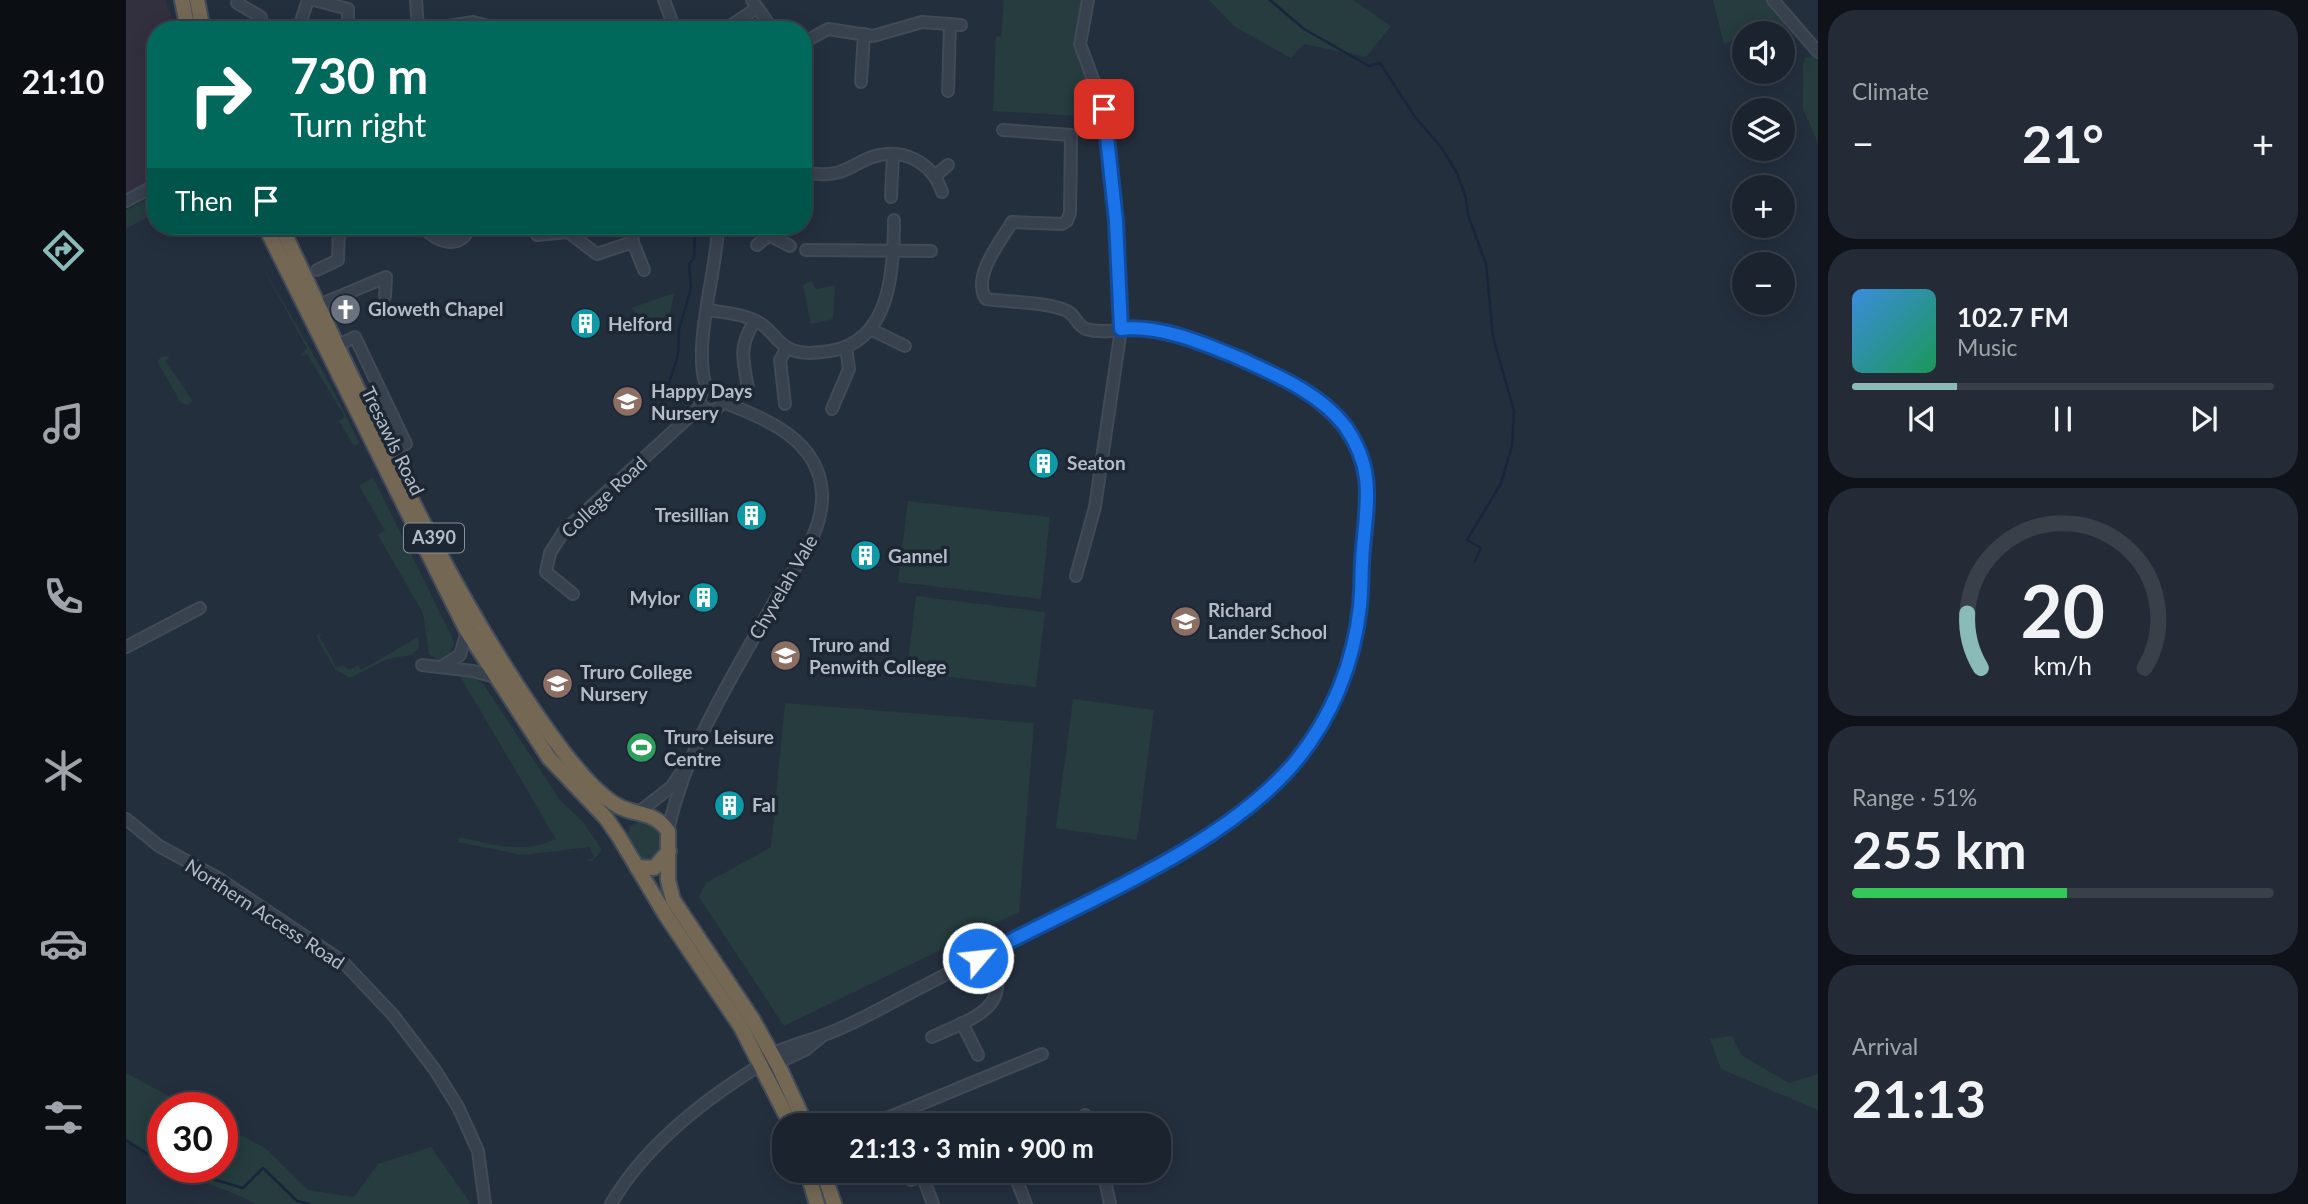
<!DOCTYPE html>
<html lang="en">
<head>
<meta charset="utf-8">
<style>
  body { margin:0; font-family:Lato,sans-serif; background:#242b36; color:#f1f3f6; height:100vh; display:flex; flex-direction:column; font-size:26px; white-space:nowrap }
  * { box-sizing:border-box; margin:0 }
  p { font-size:23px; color:#a0a4aa }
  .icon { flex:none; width:38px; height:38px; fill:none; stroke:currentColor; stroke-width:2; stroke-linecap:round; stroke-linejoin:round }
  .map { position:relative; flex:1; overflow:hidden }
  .panel { display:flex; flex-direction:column; gap:10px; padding:10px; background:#0f1319; width:490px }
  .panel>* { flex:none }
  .banner { position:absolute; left:21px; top:21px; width:665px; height:214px; border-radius:28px; box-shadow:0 4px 18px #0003,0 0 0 2px #39404a; background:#00695c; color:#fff; overflow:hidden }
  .tools { position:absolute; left:1606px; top:21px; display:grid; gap:14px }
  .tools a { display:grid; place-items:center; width:63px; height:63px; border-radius:50%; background:#1b232e; box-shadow:0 4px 18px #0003,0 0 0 2px #39404a; font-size:35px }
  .speed { position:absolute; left:21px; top:1092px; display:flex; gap:14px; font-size:35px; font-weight:700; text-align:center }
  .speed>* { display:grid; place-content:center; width:91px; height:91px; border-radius:50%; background:#1b232e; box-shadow:0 4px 18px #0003,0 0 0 2px #39404a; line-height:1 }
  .speed .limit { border:10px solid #d22; background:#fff; color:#111 }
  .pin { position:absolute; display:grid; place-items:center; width:60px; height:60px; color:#fff; margin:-30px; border-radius:14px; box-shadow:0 4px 10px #0006 }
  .me { position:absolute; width:77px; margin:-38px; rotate:62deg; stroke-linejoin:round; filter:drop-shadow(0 0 5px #0008) }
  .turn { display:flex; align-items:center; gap:24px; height:147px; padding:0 28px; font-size:32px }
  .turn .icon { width:91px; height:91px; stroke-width:2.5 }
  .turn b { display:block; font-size:49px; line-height:60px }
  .then { display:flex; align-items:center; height:66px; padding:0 28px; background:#0003; gap:14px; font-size:26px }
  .big { font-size:52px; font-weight:700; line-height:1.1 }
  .panel .card { flex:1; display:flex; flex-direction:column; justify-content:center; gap:10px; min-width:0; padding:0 24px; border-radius:28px; background:#242b36 }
  .panel .dial { align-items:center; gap:0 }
  .dial svg { height:182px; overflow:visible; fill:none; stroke:#39404a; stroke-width:7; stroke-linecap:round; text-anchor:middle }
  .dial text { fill:#f1f3f6; stroke:none }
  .song { display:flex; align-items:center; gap:21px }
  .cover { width:84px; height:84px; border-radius:10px; background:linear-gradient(135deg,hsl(210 70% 55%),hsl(150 70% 35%)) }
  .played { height:7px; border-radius:4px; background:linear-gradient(90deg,#8bbbb9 25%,#39404a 25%) }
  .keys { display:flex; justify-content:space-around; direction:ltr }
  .heat { display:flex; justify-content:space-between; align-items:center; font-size:38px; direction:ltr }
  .charge { height:10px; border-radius:5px; background:linear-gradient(90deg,#34c759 51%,#39404a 0) }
  .trip { position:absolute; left:646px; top:1113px; width:399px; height:70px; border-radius:28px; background:#1b232e; box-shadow:0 4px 18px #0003,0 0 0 2px #39404a; font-weight:700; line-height:70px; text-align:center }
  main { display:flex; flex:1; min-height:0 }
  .tab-bar { display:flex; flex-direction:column; width:126px; justify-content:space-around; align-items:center; background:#0b0e12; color:#a0a4aa }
  .tab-bar .icon { width:49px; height:49px }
  .tab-bar .on { color:#8bbbb9 }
  .tab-bar b { font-size:32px; color:#f1f3f6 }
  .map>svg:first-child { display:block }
  .medical { fill:#32303f }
  .green { fill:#263c3f }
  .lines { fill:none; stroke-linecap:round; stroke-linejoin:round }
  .stream { stroke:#17263c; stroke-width:2.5 }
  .minor-casing { stroke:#414a57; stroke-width:14 }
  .highway-casing { stroke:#434c59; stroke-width:18 }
  .minor { stroke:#38414e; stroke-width:10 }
  .highway { stroke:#746855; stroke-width:14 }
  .route-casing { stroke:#114b97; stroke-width:18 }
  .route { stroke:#1a73e8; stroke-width:12 }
  .labels { text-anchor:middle; stroke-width:7; stroke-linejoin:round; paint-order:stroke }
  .shield { fill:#1d2633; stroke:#878f9c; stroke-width:2 }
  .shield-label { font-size:18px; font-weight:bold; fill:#b4bcc9 }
  .poi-label { font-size:19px; font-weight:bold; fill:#b4bcc9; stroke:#1d2633; text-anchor:start }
  .street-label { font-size:19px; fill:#b4bcc9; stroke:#1d2633 }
</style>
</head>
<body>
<main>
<nav class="tab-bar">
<b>21:10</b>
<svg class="icon on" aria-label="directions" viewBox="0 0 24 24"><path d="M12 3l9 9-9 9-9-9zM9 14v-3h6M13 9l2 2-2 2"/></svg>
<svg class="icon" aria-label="music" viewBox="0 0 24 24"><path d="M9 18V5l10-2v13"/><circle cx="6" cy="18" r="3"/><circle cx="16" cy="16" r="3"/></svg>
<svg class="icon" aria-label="phone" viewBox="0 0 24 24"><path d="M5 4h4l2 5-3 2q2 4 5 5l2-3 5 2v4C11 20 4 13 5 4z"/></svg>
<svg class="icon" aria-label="climate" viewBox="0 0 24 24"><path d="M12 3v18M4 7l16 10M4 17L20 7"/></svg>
<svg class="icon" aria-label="car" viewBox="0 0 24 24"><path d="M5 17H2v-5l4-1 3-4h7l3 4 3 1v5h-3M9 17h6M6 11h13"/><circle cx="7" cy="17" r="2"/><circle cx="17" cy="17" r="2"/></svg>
<svg class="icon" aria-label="filters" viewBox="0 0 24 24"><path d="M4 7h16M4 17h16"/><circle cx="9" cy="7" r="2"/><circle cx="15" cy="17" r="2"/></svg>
</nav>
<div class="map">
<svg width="1692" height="1204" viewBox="0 0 1692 1204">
  <rect width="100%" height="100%" fill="#242f3e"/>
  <!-- medical -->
  <polygon class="medical" points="0,0 39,0 50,30 30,30 30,185 0,201"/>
  <!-- green -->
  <g class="green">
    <polygon points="878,0 958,0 949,42 973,108 968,117 867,111 870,37 875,36"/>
    <polygon points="1083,0 1227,0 1265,26 1240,57 1178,44 1165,58 1109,27"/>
    <polygon points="1587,0 1640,0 1658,23 1665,60 1657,57 1657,33 1641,33 1638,29 1619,33 1619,36 1598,44"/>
    <polygon points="1689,56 1692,60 1692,143 1677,109 1677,63 1680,57"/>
    <polygon points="30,195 30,212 0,229 0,210"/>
    <path d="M134 263C169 322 204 380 233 443L228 446 213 421 219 417 181 354 174 356 181 348Z"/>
    <polygon points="685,281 690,289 709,285 707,319 685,324 677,285"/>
    <polygon points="548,293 542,324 535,331 528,329 505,308"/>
    <polygon points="37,356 44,357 39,361 67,401 61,405 55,403 31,361"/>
    <polygon points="247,477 326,637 328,643 324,654 328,650 330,654 316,663 303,654 297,613 252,535 259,530 233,486"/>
    <polygon points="782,501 924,517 915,599 772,582"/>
    <polygon points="790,596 919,612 910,687 781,672"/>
    <polygon points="198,632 193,636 211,668 216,665 223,670 232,665 235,670 292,637 293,648 285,655 261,659 224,678 209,669 190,636"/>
    <path d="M334 676 350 678 358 685 434 800 458 823 476 850 465 862 460 860 468 858 464 847 396 855 332 842 333 837C368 845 397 854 430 839Z"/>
    <polygon points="947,699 1028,710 1011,840 930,828"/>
    <polygon points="659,703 908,723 893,912 658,1026 573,897 580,883 645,847"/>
    <path d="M513 822 528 827 535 835 536 850 528 862 516 861C507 852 498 839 504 826Z"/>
    <polygon points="1606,1036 1615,1055 1663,1083 1692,1074 1692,1110 1595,1069 1584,1039"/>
    <polygon points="0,1073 65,1108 37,1108 37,1164 0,1141"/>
    <path d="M96 1125 139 1148 182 1190 228 1197 252 1164 305 1147 345 1204H129C102 1187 69 1184 42 1167H96Z"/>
  </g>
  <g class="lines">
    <!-- stream -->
    <g class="stream">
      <polyline points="1144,0 1178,29 1243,66 1254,63 1289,117 1315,147 1331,173 1340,198 1342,215 1360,264 1367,337 1388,411 1386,446 1375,483 1341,540 1355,548 1349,561"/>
      <polyline points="531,420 552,355 553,329 565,289 563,264 568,258 569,226"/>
      <polyline points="0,1140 37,1164"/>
      <polyline points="46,1167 117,1188 137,1168 171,1201 183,1204"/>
    </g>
    <defs>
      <g id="minor">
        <polyline points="188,0 222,9 222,30"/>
        <polyline points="290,0 292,30"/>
        <polyline points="538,0 549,30"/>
        <polyline points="626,0 647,30"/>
        <polyline points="1647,0 1692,52"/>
        <polyline points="111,3 135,17 132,24 145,30"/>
        <polyline points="50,28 50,30"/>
        <polyline points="172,30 182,0"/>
        <polyline points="298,30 347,22 375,29 397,30"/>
        <polyline points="598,30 631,8"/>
        <polyline points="677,43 702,29 747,36 796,22 835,25"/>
        <polyline points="735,82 738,34"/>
        <polyline points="822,91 824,24"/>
        <path d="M677 172C687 174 701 175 710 173 723 170 734 161 746 157 777 147 806 162 816 192"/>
        <polyline points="810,175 822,165"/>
        <polyline points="765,197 767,155"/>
        <polyline points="0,201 30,185"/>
        <path d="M296 226C309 242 336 252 344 226"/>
        <polyline points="639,226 643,235 664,246"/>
        <polyline points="442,232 471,254 507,242 505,226"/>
        <polyline points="411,235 442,232 441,226"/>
        <polyline points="507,242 518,270"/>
        <polyline points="631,245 643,235"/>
        <polyline points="680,250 805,251"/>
        <polyline points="191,270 212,260 213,226"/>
        <polyline points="193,305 260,277 259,296"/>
        <path d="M582 310C601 313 622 314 638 326 647 333 652 343 662 348 675 355 690 353 704 351 765 342 768 269 768 220"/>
        <polyline points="744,329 779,346"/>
        <polyline points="212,345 229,337 280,444 264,453"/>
        <circle cx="585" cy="399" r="11"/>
        <path d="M622 388C617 359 612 346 629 321"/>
        <path d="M581 389C565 348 591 273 592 226"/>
        <polyline points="659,404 654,360 661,348"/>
        <polyline points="706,409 723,369 720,348"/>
        <polyline points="950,576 969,507 995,329 990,221 978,109 954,44 962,0"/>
        <polyline points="447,594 420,572 424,553 438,531 575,406"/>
        <polyline points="0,647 74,608"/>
        <polyline points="296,665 347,671 369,677"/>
        <polyline points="318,665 334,655 341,631"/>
        <polyline points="513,812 545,787 554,774"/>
        <polyline points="0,819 33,846 92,878 216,961 268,1016 309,1070 332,1107 352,1151 359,1204"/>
        <path d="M542 831C558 752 608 674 647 604 666 569 698 535 696 493 693 440 640 418 596 402"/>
        <polyline points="836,1023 852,1055"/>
        <path d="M806 1037C849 1017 891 1007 862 952"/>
        <path d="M640 1056C660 1047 678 1042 698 1035 729 1024 760 1005 790 990 845 961 899 933 954 905 1012 875 1074 847 1125 806 1191 753 1233 671 1235 587 1237 547 1249 504 1238 465 1214 388 1094 343 1021 330 1001 327 980 335 960 329 950 325 950 315 941 311 922 302 882 302 860 299 845 277 875 241 886 222L936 224 941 221 944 213 945 135 877 130"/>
        <polyline points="639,1069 679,1050 695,1037"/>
        <polyline points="959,1115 962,1125"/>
        <polyline points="744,1125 916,1054"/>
        <polyline points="887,1171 900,1204"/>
        <polyline points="977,1171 984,1204"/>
        <polyline points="796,1175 807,1204"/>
        <polyline points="785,1180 806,1171"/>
        <path d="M485 1204C519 1145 579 1099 636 1064"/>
      </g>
      <g id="highway">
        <polyline points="56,0 62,30"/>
        <polyline points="71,0 77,30"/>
        <polyline points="139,226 341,631 423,758 480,818 493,837 539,914 615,1027 665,1125"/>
        <path d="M155 226C237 399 323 601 439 754 453 771 472 795 492 806 511 816 528 811 542 831V880L547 900 627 1020 654 1069 680 1125"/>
        <polyline points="511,867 528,868 543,851"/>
        <polyline points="681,1171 691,1204"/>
        <polyline points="697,1171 708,1204"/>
      </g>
    </defs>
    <!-- minor casing -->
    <use href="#minor" class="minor-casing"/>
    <!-- highway casing -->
    <use href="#highway" class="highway-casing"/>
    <!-- minor -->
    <use href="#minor" class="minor"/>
    <!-- highway -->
    <use href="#highway" class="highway"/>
  </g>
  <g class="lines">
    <defs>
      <path id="route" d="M852 958C952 903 1097 849 1170 761 1206 717 1228 663 1234 606 1236 587 1235 567 1237 548 1241 501 1249 469 1219 426 1194 393 1150 375 1113 358 1079 344 1033 324 995 329L990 221 978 109"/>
    </defs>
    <!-- route casing -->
    <use href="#route" class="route-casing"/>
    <!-- route -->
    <use href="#route" class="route"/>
  </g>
  <!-- icons -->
  <defs>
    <symbol id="church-disc" viewBox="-11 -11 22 22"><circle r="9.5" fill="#6b7280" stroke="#1d2633"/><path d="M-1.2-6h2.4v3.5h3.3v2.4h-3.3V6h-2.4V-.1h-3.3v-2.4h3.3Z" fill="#fff"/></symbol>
    <symbol id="building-disc" viewBox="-11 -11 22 22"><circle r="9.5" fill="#0f9aa8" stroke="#1d2633"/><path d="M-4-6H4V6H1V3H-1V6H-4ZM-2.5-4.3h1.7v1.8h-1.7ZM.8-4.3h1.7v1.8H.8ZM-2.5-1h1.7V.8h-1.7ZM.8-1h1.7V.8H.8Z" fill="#fff"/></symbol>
    <symbol id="school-disc" viewBox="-11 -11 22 22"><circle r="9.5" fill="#8d6e63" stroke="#1d2633"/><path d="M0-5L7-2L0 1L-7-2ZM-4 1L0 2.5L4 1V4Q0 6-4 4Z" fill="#fff"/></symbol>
    <symbol id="university-disc" viewBox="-11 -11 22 22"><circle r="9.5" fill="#8d6e63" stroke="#1d2633"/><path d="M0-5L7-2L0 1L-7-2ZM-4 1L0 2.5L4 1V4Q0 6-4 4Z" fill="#fff"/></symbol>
    <symbol id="stadium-disc" viewBox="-11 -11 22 22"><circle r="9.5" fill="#2e9e5b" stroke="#1d2633"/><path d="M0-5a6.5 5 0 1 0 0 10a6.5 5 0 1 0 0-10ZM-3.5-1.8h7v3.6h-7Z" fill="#fff"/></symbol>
  </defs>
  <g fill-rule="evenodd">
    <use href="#church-disc" x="202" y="292" width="35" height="35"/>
    <use href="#building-disc" x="442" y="306" width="35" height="35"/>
    <use href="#school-disc" x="484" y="384" width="35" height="35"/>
    <use href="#building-disc" x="900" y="446" width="35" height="35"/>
    <use href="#building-disc" x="608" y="498" width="35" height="35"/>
    <use href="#building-disc" x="722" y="538" width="35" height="35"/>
    <use href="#building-disc" x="560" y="580" width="35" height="35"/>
    <use href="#school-disc" x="1042" y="604" width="35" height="35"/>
    <use href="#university-disc" x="642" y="638" width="35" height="35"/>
    <use href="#school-disc" x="414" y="666" width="35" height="35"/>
    <use href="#stadium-disc" x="498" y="730" width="35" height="35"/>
    <use href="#building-disc" x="586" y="788" width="35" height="35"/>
  </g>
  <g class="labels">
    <!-- shield labels -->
    <rect class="shield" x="278" y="523.5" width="60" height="29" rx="5"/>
    <g class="shield-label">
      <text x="308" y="544">A390</text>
    </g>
    <!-- poi labels -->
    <g class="poi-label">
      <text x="242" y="316">Gloweth Chapel</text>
      <text x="482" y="331">Helford</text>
      <text x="525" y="398">Happy Days<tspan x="525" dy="22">Nursery</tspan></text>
      <text x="941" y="470">Seaton</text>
      <text x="603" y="522" text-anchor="end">Tresillian</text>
      <text x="762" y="563">Gannel</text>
      <text x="554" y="605" text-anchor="end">Mylor</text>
      <text x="1082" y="617">Richard<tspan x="1082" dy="22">Lander School</tspan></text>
      <text x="683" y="652">Truro and<tspan x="683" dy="22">Penwith College</tspan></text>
      <text x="454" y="679">Truro College<tspan x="454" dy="22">Nursery</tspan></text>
      <text x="538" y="744">Truro Leisure<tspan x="538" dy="22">Centre</tspan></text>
      <text x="626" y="812">Fal</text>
    </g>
    <!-- street labels -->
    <g class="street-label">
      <text transform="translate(267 441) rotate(64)" y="7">Tresawls Road</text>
      <text transform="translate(478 497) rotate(-43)" y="7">College Road</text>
      <text transform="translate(657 587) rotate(-60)" y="7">Chyvelah Vale</text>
      <text transform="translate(139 914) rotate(33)" y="7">Northern Access Road</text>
    </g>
  </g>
</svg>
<div class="tools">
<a><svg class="icon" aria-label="sound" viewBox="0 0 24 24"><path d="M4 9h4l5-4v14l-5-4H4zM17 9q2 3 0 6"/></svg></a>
<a><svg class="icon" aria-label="layers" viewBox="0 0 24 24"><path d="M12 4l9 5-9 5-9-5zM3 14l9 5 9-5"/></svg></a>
<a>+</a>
<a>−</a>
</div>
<div class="speed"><div class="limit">30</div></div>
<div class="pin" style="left:978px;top:109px;background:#d93025"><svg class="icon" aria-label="arrive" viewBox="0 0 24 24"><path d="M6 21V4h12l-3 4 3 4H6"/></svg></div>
<svg class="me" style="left:852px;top:958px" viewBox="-20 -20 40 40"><circle r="17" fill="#1a73e8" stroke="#fff" stroke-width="3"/><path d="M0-11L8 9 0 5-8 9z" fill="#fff"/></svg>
<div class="trip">21:13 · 3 min · 900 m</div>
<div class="banner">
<div class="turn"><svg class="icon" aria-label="right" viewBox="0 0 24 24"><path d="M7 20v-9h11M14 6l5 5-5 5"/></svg><div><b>730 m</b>Turn right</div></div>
<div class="then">Then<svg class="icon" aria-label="arrive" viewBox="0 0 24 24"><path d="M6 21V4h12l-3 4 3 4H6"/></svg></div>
</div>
</div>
<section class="panel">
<div class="card"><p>Climate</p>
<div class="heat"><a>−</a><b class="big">21°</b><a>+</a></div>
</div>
<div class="card">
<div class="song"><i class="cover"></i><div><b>102.7 FM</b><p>Music</p></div></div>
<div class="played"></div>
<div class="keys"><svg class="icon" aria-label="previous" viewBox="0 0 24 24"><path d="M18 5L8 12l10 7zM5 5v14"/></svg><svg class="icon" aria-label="pause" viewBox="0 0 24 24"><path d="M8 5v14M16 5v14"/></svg><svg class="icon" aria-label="next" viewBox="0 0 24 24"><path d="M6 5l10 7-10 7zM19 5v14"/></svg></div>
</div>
<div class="card dial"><svg viewBox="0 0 100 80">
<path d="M14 69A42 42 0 1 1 86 69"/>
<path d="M14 69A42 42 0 0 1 8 45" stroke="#8bbbb9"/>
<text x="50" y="56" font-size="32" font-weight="700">20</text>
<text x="50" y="72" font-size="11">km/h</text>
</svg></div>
<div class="card"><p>Range · 51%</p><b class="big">255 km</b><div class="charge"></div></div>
<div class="card"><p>Arrival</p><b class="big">21:13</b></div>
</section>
</main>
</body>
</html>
